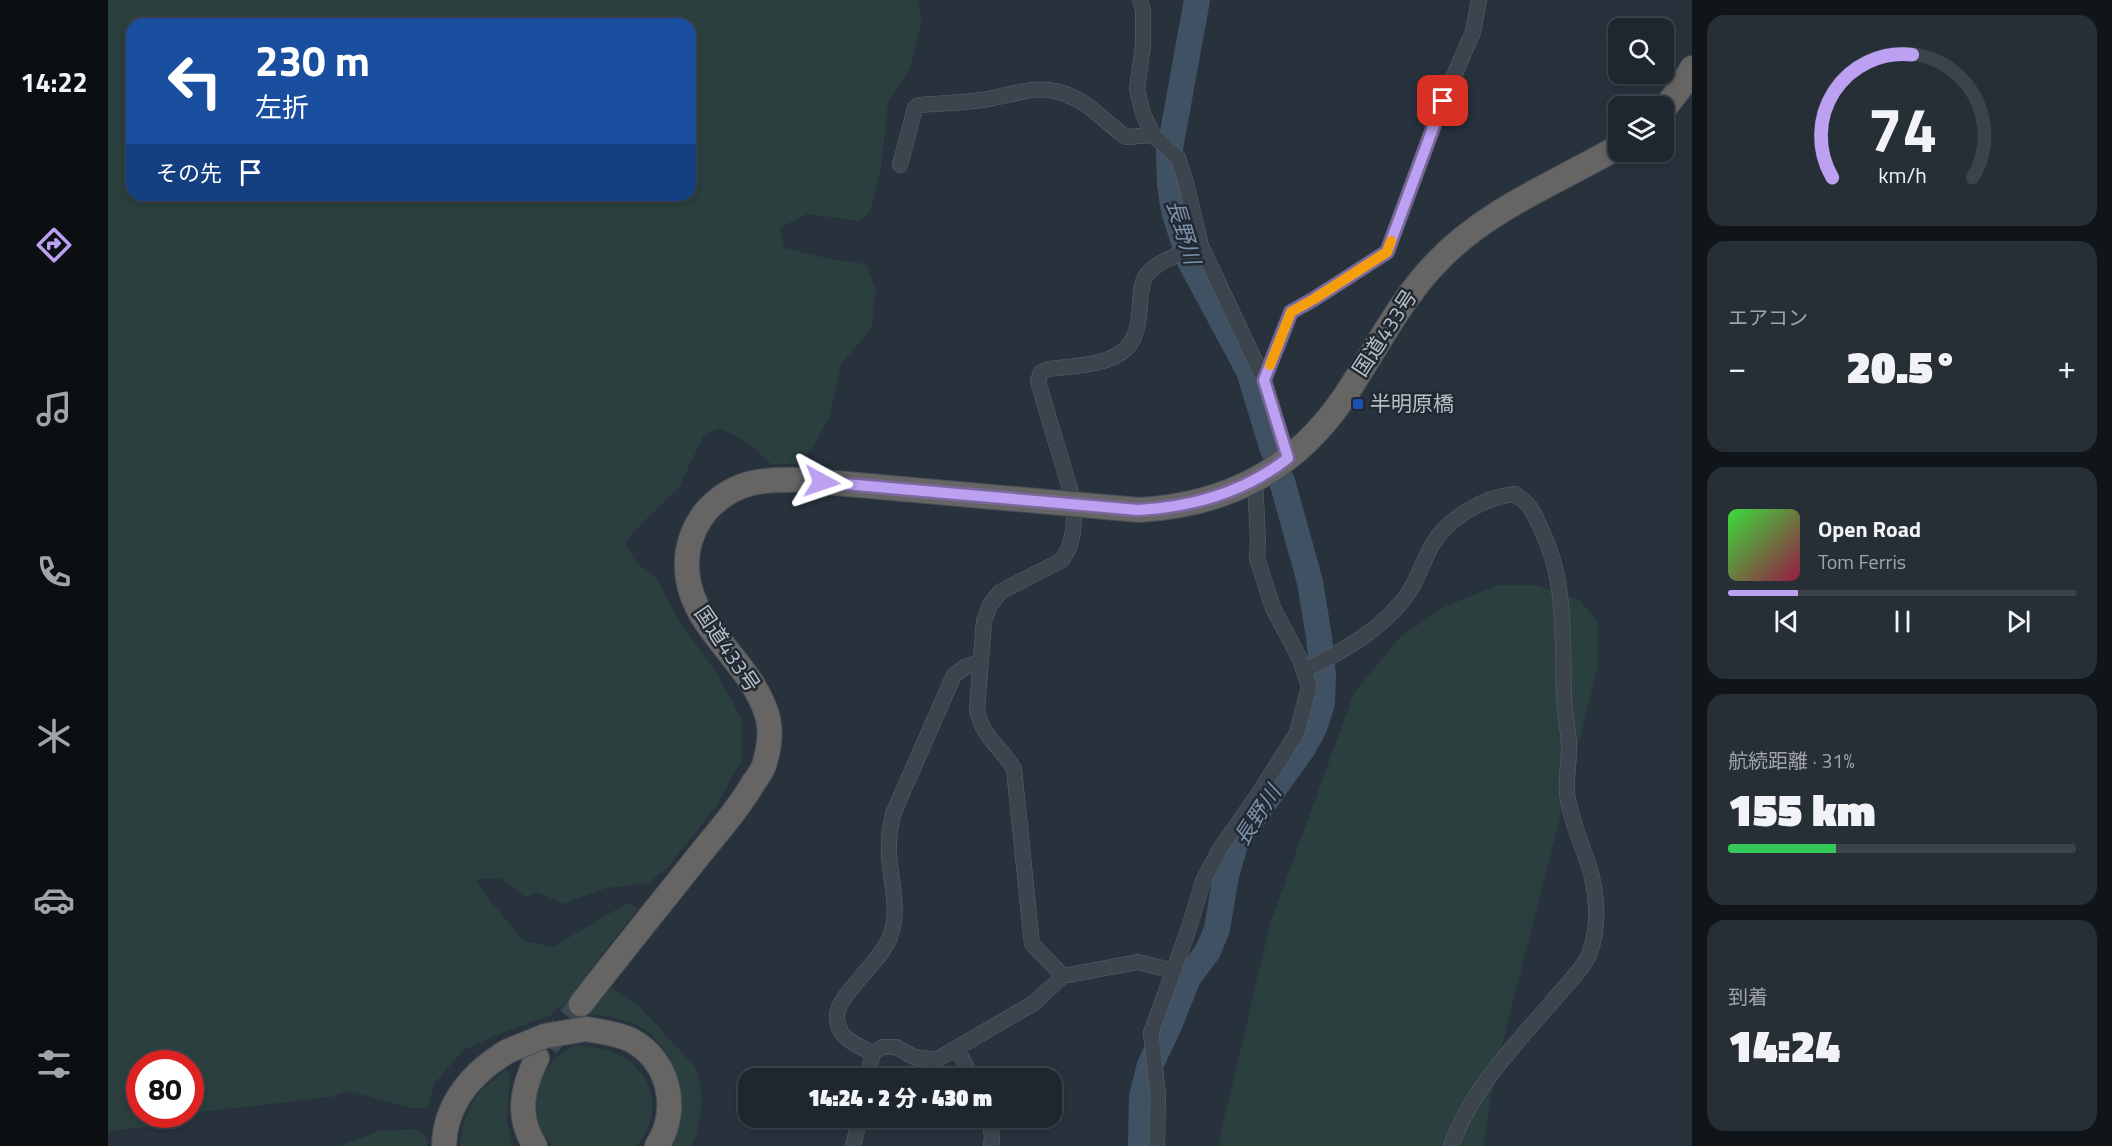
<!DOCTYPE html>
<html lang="ja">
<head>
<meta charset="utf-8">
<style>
  body { margin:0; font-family:"Titillium Web","Noto Sans JP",sans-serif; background:#262e36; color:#f1f3f6; height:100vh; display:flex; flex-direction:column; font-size:22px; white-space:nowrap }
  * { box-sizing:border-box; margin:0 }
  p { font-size:20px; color:#a1a5aa }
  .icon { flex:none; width:33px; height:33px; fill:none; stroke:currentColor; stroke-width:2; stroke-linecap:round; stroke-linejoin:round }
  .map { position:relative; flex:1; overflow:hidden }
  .side { display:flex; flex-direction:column; gap:15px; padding:15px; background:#101519; width:420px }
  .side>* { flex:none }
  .guide { position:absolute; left:18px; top:18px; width:570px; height:183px; border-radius:18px; box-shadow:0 3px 9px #0003,0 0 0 2px #3c434a; background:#1a4fa0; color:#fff; overflow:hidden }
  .controls { position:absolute; left:1500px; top:18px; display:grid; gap:12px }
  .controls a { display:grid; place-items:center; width:66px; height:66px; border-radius:12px; background:#1e262e; box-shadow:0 3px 9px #0003,0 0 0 2px #3c434a; font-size:30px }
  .speed { position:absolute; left:18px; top:1050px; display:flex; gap:12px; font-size:30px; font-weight:700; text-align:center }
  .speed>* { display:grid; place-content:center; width:78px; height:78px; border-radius:50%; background:#1e262e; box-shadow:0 3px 9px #0003,0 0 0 2px #3c434a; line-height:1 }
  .speed .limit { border:9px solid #d22; background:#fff; color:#111 }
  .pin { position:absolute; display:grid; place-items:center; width:51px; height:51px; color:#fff; margin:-26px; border-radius:12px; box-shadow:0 3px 9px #0006 }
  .me { position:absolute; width:66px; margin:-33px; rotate:95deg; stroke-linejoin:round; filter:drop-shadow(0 0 4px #0008) }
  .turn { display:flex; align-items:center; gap:21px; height:126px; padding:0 30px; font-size:27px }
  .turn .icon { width:78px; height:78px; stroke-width:2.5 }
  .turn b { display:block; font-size:42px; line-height:51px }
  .then { display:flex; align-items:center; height:57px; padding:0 30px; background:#0003; gap:12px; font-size:22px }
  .big { font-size:45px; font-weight:800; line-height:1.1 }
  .side .card { flex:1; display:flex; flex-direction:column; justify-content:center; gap:9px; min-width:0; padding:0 21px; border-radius:18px; background:#262e36 }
  .side .dial { align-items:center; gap:0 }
  .dial svg { height:156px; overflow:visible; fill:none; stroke:#3c434a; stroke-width:7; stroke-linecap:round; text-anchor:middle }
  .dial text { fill:#f1f3f6; stroke:none }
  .song { display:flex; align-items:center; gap:18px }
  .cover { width:72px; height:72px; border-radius:9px; background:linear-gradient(135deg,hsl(120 70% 55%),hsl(340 70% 35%)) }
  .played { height:6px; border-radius:3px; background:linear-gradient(90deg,#bca0f2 20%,#3c434a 20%) }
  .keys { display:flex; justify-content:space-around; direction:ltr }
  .heat { display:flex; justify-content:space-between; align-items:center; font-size:33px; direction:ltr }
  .charge { height:9px; border-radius:4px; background:linear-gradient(90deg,#34c759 31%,#3c434a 0) }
  .trip { position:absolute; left:630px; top:1068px; width:324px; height:60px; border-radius:18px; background:#1e262e; box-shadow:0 3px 9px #0003,0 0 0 2px #3c434a; font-weight:800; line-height:60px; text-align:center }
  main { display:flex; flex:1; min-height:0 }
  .tab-bar { display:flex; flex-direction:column; width:108px; justify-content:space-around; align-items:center; background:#0c0f12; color:#a1a5aa }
  .tab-bar .icon { width:42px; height:42px }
  .tab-bar .on { color:#bca0f2 }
  .tab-bar b { font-size:27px; color:#f1f3f6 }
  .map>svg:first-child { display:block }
  .green { fill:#2b3f3f; fill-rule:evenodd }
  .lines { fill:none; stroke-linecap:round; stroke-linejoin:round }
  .river { stroke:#405164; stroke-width:26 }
  .trunk-tunnel { stroke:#3e4752; stroke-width:24; stroke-dasharray:24 12; stroke-linecap:butt }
  .minor-casing { stroke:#5a626b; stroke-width:16 }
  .trunk-casing { stroke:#474f58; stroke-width:26 }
  .minor { stroke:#3c444e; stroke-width:15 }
  .trunk { stroke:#666564; stroke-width:24 }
  .trunk-bridge-casing { stroke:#474f58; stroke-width:26; stroke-linecap:butt }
  .trunk-bridge { stroke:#666564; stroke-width:24 }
  .route-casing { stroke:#7a689d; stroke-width:15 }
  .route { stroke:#bca0f2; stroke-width:10 }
  .slow { stroke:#f59e0b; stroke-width:10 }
  .transit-dot { fill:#1a4fb4; stroke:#212933; stroke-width:2 }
  .labels { text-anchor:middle; stroke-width:5; stroke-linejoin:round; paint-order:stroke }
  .street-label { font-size:21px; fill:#b8bfc8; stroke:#212933 }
  .poi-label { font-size:21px; fill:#b8bfc8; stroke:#212933; text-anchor:start }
  .water-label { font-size:22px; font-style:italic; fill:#7c92a8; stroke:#212933 }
</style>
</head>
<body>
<main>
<nav class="tab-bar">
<b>14:22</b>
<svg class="icon on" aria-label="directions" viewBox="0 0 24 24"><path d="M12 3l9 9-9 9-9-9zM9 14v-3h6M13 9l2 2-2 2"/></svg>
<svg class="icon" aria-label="music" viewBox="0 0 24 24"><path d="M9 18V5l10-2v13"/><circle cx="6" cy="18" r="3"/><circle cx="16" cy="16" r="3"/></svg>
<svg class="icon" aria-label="phone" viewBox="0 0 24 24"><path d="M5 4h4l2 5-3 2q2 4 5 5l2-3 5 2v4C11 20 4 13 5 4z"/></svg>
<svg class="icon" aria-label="climate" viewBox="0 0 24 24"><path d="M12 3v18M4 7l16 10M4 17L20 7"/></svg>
<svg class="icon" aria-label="car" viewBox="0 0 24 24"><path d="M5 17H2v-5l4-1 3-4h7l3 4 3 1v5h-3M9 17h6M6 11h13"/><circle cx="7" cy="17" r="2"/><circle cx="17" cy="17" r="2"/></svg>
<svg class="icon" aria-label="filters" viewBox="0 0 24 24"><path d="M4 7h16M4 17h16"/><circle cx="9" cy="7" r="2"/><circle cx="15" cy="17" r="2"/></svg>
</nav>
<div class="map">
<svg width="1584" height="1146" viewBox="0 0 1584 1146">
  <rect width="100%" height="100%" fill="#28323d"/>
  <!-- green -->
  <g class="green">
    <path d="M0 0H810L814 21 802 69 780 103 773 168 763 210 752 221 699 214 672 228 676 248 722 259 758 264 768 290 763 329 733 364 721 419 704 448 688 464H663L637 441 610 428 596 435 570 489 537 520 517 542 528 563 547 576 570 619 611 677 634 720 633 761 609 805 560 867 541 883 498 888 455 904 430 892 418 897 393 878 368 879 383 902 416 941 445 947 519 903 530 908 457 1003 443 1015 386 1036 354 1051 326 1084 320 1108H304L241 1091 223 1097 83 1113 82 1064H32V1114L79 1115 40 1127 0 1131ZM24 24H582V195H24Z"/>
    <polygon points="1390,585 1428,585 1472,600 1490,623 1490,666 1387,1073 1375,1146 1110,1146 1162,924 1246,693 1292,637 1338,606"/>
    <path d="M503 988 532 1007 587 1067C597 1085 594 1128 583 1146H561C564 1137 568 1128 570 1120 579 1086 564 1048 535 1029 520 1019 500 1016 482 1014Z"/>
    <path d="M466 1045C484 1047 501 1048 516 1058 549 1078 554 1118 528 1146H445C408 1106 426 1071 466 1045Z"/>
    <path d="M397 1070 402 1072 399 1121 404 1146H352C353 1128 360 1106 372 1092 379 1084 389 1077 397 1070Z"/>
    <polygon points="310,1129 320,1139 319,1146 232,1146 271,1131"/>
  </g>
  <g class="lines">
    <!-- river -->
    <g class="river">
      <polyline points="1089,0 1061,154 1062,185 1066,211 1082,261 1141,371 1165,450"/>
      <polyline points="1033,1146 1034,1096 1042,1065 1060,1028 1080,978 1100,951 1109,929 1118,875 1128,842 1195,748 1206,728 1214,703 1215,675 1211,637 1202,582 1174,481"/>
    </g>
    <!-- trunk-tunnel -->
    <polyline class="trunk-tunnel" points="439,1046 473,1004"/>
    <defs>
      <g id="minor">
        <polyline points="1032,0 1035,11 1035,46 1029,89 1035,114 1045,135 1070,158 1077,179 1093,246 1156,380"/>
        <path d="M792 165 807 108 811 105C834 103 857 103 880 99 909 94 933 82 962 96 984 105 999 124 1018 137L1045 135"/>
        <polyline points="1180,458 1156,380 1183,312 1206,299 1279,252 1335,101 1365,32 1371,0"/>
        <path d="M1197 670C1231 653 1266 634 1291 605 1307 588 1313 565 1324 545 1340 518 1376 497 1407 494 1424 506 1425 511 1433 529 1459 581 1454 637 1456 694 1456 712 1461 730 1461 748 1461 763 1458 778 1459 793 1462 817 1472 840 1480 863 1489 891 1492 924 1482 952 1478 966 1454 990 1444 1002 1405 1047 1363 1090 1343 1146"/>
        <path d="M955 976 924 944 906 769C892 745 874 738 869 709L876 621 882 605 892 592 954 560 961 548 965 532 967 506 934 395 930 381 933 372 940 369C969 365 1019 367 1028 331 1031 323 1031 313 1032 304 1033 294 1033 280 1040 273 1053 259 1076 253 1093 246"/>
        <polyline points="849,1048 864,1078"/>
        <path d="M765 1053C749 1045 728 1038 729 1016 729 995 773 962 782 937 792 912 783 882 781 855 780 841 782 828 785 814L846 675 857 667 873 662"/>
        <polyline points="759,1078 765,1053 775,1047 788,1047 806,1057 828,1060 926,1003 955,976 1030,962 1066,971"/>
        <polyline points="882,1118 884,1138 883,1146"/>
        <polyline points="745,1146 752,1118"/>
        <polyline points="1049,1146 1050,1095 1043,1033 1081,928 1095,881 1112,849 1149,796 1189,733 1201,687 1192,659 1165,608 1149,558 1150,541 1147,480"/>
      </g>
      <g id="trunk">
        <polyline points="1556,109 1573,87 1584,68"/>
        <path d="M473 1004C515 950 558 897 600 844 617 824 633 804 646 782 650 776 656 769 657 762 662 745 664 726 657 709 636 652 569 619 580 550 583 535 589 522 599 510 627 480 656 479 694 480L1031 510C1119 505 1187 470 1237 396 1267 351 1290 303 1327 264 1377 210 1448 183 1510 147"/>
        <path d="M478 1029C493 1032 509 1033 523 1040 562 1061 572 1110 549 1146"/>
        <path d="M336 1146C337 1103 365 1072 400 1051"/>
        <path d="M427 1146C408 1116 414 1088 429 1058"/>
      </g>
    </defs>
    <!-- minor casing -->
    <use href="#minor" class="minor-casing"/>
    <!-- trunk casing -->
    <use href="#trunk" class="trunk-casing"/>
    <!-- minor -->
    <use href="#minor" class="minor"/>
    <!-- trunk -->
    <use href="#trunk" class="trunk"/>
    <defs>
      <polyline id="trunk-bridge" points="400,1051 437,1036 478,1029"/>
    </defs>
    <!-- trunk-bridge casing -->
    <use href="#trunk-bridge" class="trunk-bridge-casing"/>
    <!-- trunk-bridge -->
    <use href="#trunk-bridge" class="trunk-bridge"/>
  </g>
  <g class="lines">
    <defs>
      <path id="route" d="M714 482 1030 510C1085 507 1137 492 1180 458L1156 380 1183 312 1206 299 1279 252 1335 101"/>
    </defs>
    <!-- route casing -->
    <use href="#route" class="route-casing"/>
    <!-- route -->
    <use href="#route" class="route"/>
    <!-- slow -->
    <polyline class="slow" points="1162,365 1183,312 1206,299 1279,252 1283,241"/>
  </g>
  <!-- markers -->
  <rect class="transit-dot" x="1244" y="398" width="12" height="12" rx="3"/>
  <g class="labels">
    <!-- street labels -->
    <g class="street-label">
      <text transform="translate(1277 333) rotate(-57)" y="7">国道433号</text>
      <text transform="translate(619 649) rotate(56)" y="7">国道433号</text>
    </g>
    <!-- poi labels -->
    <g class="poi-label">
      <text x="1262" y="411">半明原橋</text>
    </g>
    <!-- water labels -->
    <g class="water-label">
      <text transform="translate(1076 232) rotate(73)" y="8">長野川</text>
      <text transform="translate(1149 815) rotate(-57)" y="8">長野川</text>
    </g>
  </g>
</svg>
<div class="controls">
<a><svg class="icon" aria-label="search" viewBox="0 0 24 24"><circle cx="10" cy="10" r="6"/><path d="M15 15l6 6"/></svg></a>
<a><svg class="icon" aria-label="layers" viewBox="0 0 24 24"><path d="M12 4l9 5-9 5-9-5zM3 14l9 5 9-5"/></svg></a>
</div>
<div class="speed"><div class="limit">80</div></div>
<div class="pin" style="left:1335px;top:101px;background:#d93025"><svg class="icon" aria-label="arrive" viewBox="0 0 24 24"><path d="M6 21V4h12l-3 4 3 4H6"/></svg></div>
<svg class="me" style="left:714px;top:482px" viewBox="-20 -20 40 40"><path d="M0-17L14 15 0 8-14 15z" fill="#bca0f2" stroke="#fff" stroke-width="4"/></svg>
<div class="trip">14:24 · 2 分 · 430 m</div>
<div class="guide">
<div class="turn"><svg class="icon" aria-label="left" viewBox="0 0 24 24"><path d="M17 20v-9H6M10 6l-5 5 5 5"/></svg><div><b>230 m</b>左折</div></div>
<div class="then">その先<svg class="icon" aria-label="arrive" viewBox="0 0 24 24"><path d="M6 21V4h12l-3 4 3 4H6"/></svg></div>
</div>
</div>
<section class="side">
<div class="card dial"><svg viewBox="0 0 100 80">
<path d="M14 69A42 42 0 1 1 86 69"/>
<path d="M14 69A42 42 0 0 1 55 6" stroke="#bca0f2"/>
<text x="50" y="56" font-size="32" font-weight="700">74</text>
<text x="50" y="72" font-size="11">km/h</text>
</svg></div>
<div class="card"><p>エアコン</p>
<div class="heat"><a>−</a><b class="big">20.5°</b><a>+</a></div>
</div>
<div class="card">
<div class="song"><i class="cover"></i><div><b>Open Road</b><p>Tom Ferris</p></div></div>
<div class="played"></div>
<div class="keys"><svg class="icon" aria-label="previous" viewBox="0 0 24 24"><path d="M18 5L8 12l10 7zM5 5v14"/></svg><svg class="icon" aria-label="pause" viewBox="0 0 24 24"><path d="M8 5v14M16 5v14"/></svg><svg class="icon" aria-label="next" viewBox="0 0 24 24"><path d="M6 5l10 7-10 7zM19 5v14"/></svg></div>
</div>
<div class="card"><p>航続距離 · 31%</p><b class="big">155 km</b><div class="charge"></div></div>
<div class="card"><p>到着</p><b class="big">14:24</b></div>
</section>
</main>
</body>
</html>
